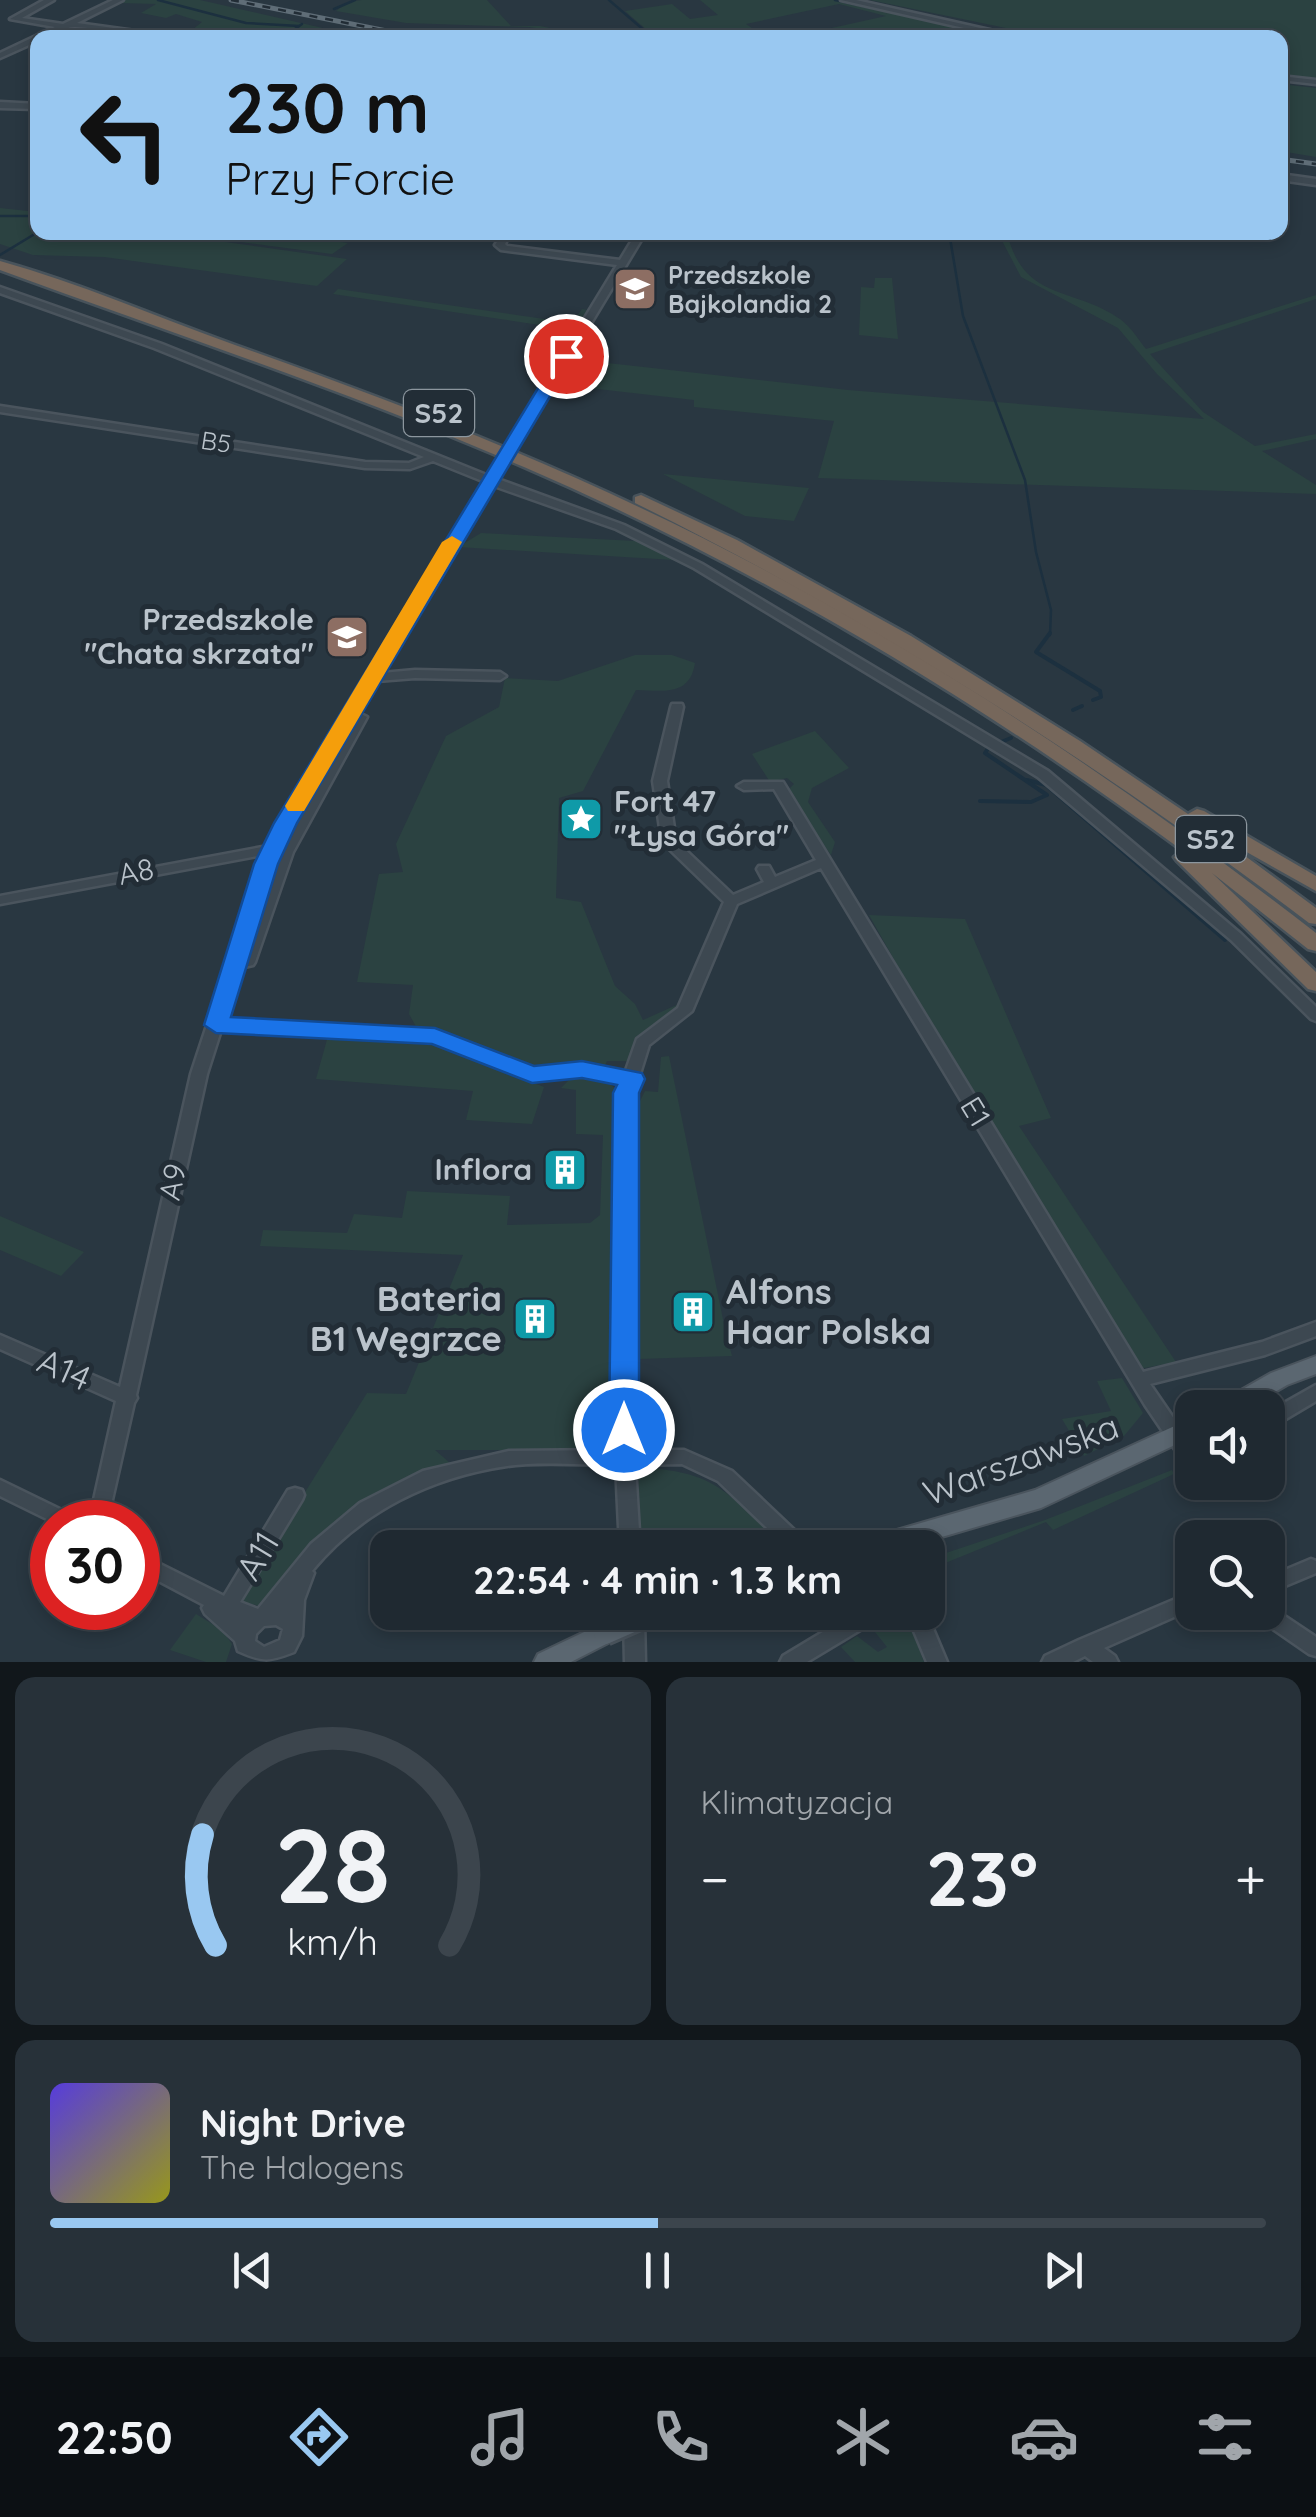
<!DOCTYPE html>
<html lang="pl">
<head>
<meta charset="utf-8">
<style>
  body { margin:0; font-family:Quicksand,sans-serif; background:#273139; color:#f1f3f6; height:100vh; display:flex; flex-direction:column; font-size:38px; white-space:nowrap }
  * { box-sizing:border-box; margin:0 }
  p { font-size:32px; color:#a1a6ab }
  .icon { flex:none; width:55px; height:55px; fill:none; stroke:currentColor; stroke-width:2; stroke-linecap:round; stroke-linejoin:round }
  .map { position:relative; height:1662px; overflow:hidden }
  .sheet { display:flex; flex-direction:column; gap:15px; padding:15px; background:#11171b; flex:1 }
  .sheet>* { flex:none }
  .banner { position:absolute; left:30px; top:30px; width:1258px; height:210px; border-radius:20px; box-shadow:0 5px 15px #0003,0 0 0 2px #3c454d; background:#99c8f1; color:#111; overflow:hidden }
  .buttons { position:absolute; left:1175px; top:1390px; display:grid; gap:20px }
  .buttons a { display:grid; place-items:center; width:110px; height:110px; border-radius:20px; background:#1f2931; box-shadow:0 5px 15px #0003,0 0 0 2px #3c454d; font-size:50px }
  .speed { position:absolute; left:30px; top:1500px; display:flex; gap:20px; font-size:50px; font-weight:700; text-align:center }
  .speed>* { display:grid; place-content:center; width:130px; height:130px; border-radius:50%; background:#1f2931; box-shadow:0 5px 15px #0003,0 0 0 2px #3c454d; line-height:1 }
  .speed .limit { border:15px solid #d22; background:#fff; color:#111 }
  .pin { position:absolute; display:grid; place-items:center; width:85px; height:85px; color:#fff; margin:-42px; border:5px solid #fff; border-radius:50%; box-shadow:0 2px 10px #0007 }
  .me { position:absolute; width:110px; margin:-55px; rotate:0deg; stroke-linejoin:round; filter:drop-shadow(0 0 8px #0008) }
  .turn { display:flex; align-items:center; gap:35px; height:210px; padding:0 30px; font-size:45px }
  .turn .icon { width:130px; height:130px; stroke-width:2.5 }
  .turn b { display:block; font-size:70px; line-height:85px }
  .big { font-size:75px; font-weight:800; line-height:1.1 }
  .sheet .card { flex:1; display:flex; flex-direction:column; justify-content:center; gap:15px; min-width:0; padding:0 35px; border-radius:20px; background:#273139 }
  .sheet .dial { align-items:center; gap:0 }
  .dial svg { height:260px; overflow:visible; fill:none; stroke:#3c454d; stroke-width:7; stroke-linecap:round; text-anchor:middle }
  .dial text { fill:#f1f3f6; stroke:none }
  .song { display:flex; align-items:center; gap:30px }
  .cover { width:120px; height:120px; border-radius:15px; background:linear-gradient(135deg,hsl(250 70% 55%),hsl(60 70% 35%)) }
  .played { height:10px; border-radius:5px; background:linear-gradient(90deg,#99c8f1 50%,#3c454d 50%) }
  .keys { display:flex; justify-content:space-around; direction:ltr }
  .heat { display:flex; justify-content:space-between; align-items:center; font-size:55px; direction:ltr }
  .sheet .tiles { flex:1; display:grid; gap:15px; grid-template-columns:1fr 1fr }
  .card:last-child { grid-column:span 2 }
  .trip { position:absolute; left:370px; top:1530px; width:575px; height:100px; border-radius:20px; background:#1f2931; box-shadow:0 5px 15px #0003,0 0 0 2px #3c454d; font-weight:800; line-height:100px; text-align:center }
  .tabs { display:flex; height:160px; justify-content:space-around; align-items:center; background:#0c1014; color:#a1a6ab }
  .tabs .icon { width:70px; height:70px }
  .tabs .selected { color:#99c8f1 }
  .tabs b { font-size:45px; color:#f1f3f6 }
  .map>svg:first-child { display:block }
  .green { fill:#2b4241 }
  .lines { fill:none; stroke-linecap:round; stroke-linejoin:round }
  .stream-far1 { stroke:#1c303f; stroke-width:2.5 }
  .stream { stroke:#1c303f; stroke-width:4 }
  .minor-casing { stroke:#4a545d; stroke-width:5 }
  .major-casing { stroke:#4a545d; stroke-width:4 }
  .highway-casing { stroke:#48535b; stroke-width:5 }
  .minor { fill:#3d4851; fill-rule:evenodd }
  .major { fill:#5b6771; fill-rule:evenodd }
  .highway { fill:#76675b; fill-rule:evenodd }
  .rail-casing { stroke:#5f6d77; stroke-width:5 }
  .rail { stroke:#222d36; stroke-width:2.5; stroke-dasharray:8; stroke-linecap:butt }
  .minor-bridge-casing { stroke:#4a545d; stroke-width:15; stroke-linecap:butt }
  .major-bridge-casing { stroke:#4a545d; stroke-width:28; stroke-linecap:butt }
  .minor-bridge { stroke:#3d4851; stroke-width:11 }
  .major-bridge { stroke:#5b6771; stroke-width:22 }
  .route { fill:#1a73e8; stroke:#114b97; stroke-width:2.5 }
  .slow { fill:#f59e0b }
  .labels { text-anchor:middle; stroke-width:10; stroke-linejoin:round; paint-order:stroke }
  .far-poi-label { font-size:25px; font-weight:bold; fill:#bac3cb; stroke:#222d36; text-anchor:start }
  .far-street-label { font-size:25px; fill:#bac3cb; stroke:#222d36 }
  .shield { fill:#222d36; stroke:#8c969e; stroke-width:2.5 }
  .shield-label { font-size:28px; font-weight:bold; fill:#bac3cb }
  .poi-label { font-size:30px; font-weight:bold; fill:#bac3cb; stroke:#222d36; text-anchor:end }
  .street-label { font-size:30px; fill:#bac3cb; stroke:#222d36 }
  .near-poi-label { font-size:35px; font-weight:bold; fill:#bac3cb; stroke:#222d36; text-anchor:start }
  .near-street-label { font-size:35px; fill:#bac3cb; stroke:#222d36 }
</style>
</head>
<body>
<div class="map">
<svg width="1316" height="1662" viewBox="0 0 1316 1662">
  <rect width="100%" height="100%" fill="#293741"/>
  <!-- green -->
  <g class="green">
    <polygon points="125,0 200,0 362,37 278,38 192,30 202,22 176,14 166,18 141,13 156,4 120,3"/>
    <polygon points="362,0 487,0 511,26 540,26 595,37 529,27 406,23 336,11 348,2"/>
    <polygon points="700,0 835,0 977,29 980,37 791,37 886,16 839,4 746,24 765,37 655,37 625,11 672,4 690,19 718,15"/>
    <polygon points="870,0 1316,0 1316,78 1280,74 1280,38 1050,37"/>
    <polygon points="1280,84 1316,88 1316,157 1280,151"/>
    <polygon points="0,208 37,212 38,232 161,233 347,259 317,286 104,257 33,255 0,244"/>
    <polygon points="270,232 348,243 332,254 173,233"/>
    <path d="M998 233H1007C1024 302 1073 286 1120 319 1131 327 1138 339 1146 349L1316 295V299L1150 354 1203 412 1255 446 1316 434V439L1262 451 1316 485V494L818 478 834 421 694 407V400L554 384 572 359 848 390 1204 419 1157 374 1118 328 1021 277Z"/>
    <polygon points="875,278 892,278 898,339 859,335 861,287 874,288"/>
    <polygon points="338,289 572,323 582,309 588,310 573,330 333,294"/>
    <polygon points="663,474 809,488 794,521 745,516"/>
    <polygon points="481,533 636,541 674,560 458,547"/>
    <path d="M635 655H672L695 663C690 696 664 691 636 690L583 791 559 798 556 898 581 902 615 986 635 1004 643 1020 681 1003 676 1011 632 1061H607L603 1070 536 1071 419 1032 409 1014 413 985 357 982 379 874 403 872 396 844 446 736 499 707 505 678 558 681Z"/>
    <polygon points="815,731 849,768 812,788 808,802 835,842 831,855 786,792 794,784 787,778 770,782 752,754"/>
    <polygon points="869,915 965,919 1051,1118 1019,1126 1176,1362 1139,1369 990,1130"/>
    <polygon points="328,1036 441,1046 544,1087 532,1124 466,1120 473,1091 316,1079"/>
    <polygon points="669,1056 725,1329 732,1356 638,1359 639,1103 645,1091 658,1092 661,1057"/>
    <polygon points="586,1075 607,1082 620,1092 611,1436 596,1450 435,1450 450,1463 364,1501 332,1526 260,1606 244,1602 242,1593 367,1393 406,1394 463,1255 260,1246 263,1230 347,1233 354,1214 402,1218 407,1191 510,1196 507,1225 590,1223 600,1215 603,1135 576,1134 576,1090 561,1088 571,1078"/>
    <polygon points="0,1216 84,1252 61,1276 0,1250"/>
    <polygon points="1122,1378 1143,1413 1124,1436 1084,1456 1062,1419 1111,1411 1097,1381"/>
    <path d="M638 1467C714 1472 721 1488 776 1536L770 1547H641Z"/>
    <polygon points="1172,1470 1174,1474 1053,1530 1046,1522 928,1570 928,1559 1045,1520"/>
    <polygon points="893,1612 906,1613 924,1662 855,1662 841,1647 857,1636 878,1652 887,1647 871,1627"/>
    <polygon points="196,1614 222,1630 232,1644 226,1662 206,1662 170,1650"/>
  </g>
  <g class="lines">
    <!-- stream-far1 -->
    <g class="stream-far1">
      <polyline points="158,0 246,23 299,26"/>
      <polyline points="609,0 653,38"/>
      <polyline points="835,0 873,8"/>
      <polyline points="334,9 355,0"/>
      <polyline points="880,9 900,14"/>
      <polyline points="70,20 77,17"/>
      <polyline points="282,38 302,24"/>
      <polyline points="1280,80 1316,84"/>
      <polyline points="0,216 29,216 38,221"/>
      <polyline points="74,232 121,236 145,232"/>
      <polyline points="949,232 963,316 1025,480 1036,552 1051,610 1050,635"/>
      <polyline points="0,255 38,232"/>
    </g>
    <!-- stream -->
    <g class="stream">
      <polyline points="1050,633 1036,652 1100,691 1101,697 1093,700"/>
      <polyline points="1073,710 1082,706"/>
      <polyline points="1001,742 1011,738"/>
      <polyline points="1027,780 1046,785 1225,940"/>
      <polyline points="980,801 1031,802 1047,795 985,753 989,747"/>
    </g>
    <defs>
      <g id="minor">
        <path d="M44 0H54L22 18 63 24 113 0H123L77 23 186 38C148 38 112 29 75 27 61 27 51 38 38 38V41L0 58V53L55 27 10 19Z"/>
        <polygon points="841,0 856,0 1025,38 1008,38"/>
        <polygon points="1280,76 1316,80 1316,84 1280,80"/>
        <polygon points="0,102 38,104 38,109 0,108"/>
        <polygon points="1280,174 1316,179 1316,185 1280,180"/>
        <polygon points="489,232 511,232 505,244 507,246 620,260 637,232 646,232 526,431 521,434 516,431 617,265 501,250 495,245 501,236"/>
        <path d="M0 287 162 344 489 476 496 464H504L506 466 498 479 624 525 702 564 1048 771 1241 934 1316 1007V1021L1311 1019 1231 940 1038 777 694 568 616 529 494 486 382 673 415 670 500 672 506 676 500 680 415 678 377 681 359 713 367 717 293 852 255 962 253 965 240 968 224 1020 435 1031 533 1069 582 1065 625 1073 637 1039 678 1008 724 902 662 842 653 781 671 707 672 704H682L683 707 667 781 676 841 733 895 764 882 757 869 759 866H769L775 877 816 860 774 789 744 790 737 786 744 782H783L1143 1372 1262 1342 1316 1322V1336L1265 1355 1150 1384 1192 1445V1466L1185 1464 1145 1405 821 868 737 904 692 1011 649 1045 634 1093V1450H684L732 1471 808 1543 810 1548H788L718 1481 682 1464 635 1465 640 1548H620L616 1465C583 1465 539 1461 507 1466 432 1477 361 1511 312 1571L314 1573 304 1600 302 1636 294 1652C268 1662 263 1662 238 1651L235 1641 205 1614 202 1608 204 1605 138 1570V1553L224 1596 288 1490 295 1488 302 1490 304 1495 302 1500 240 1602 258 1609 311 1544 360 1503 423 1471 509 1451 616 1450 618 1093 622 1082 582 1075 532 1079 433 1041 221 1030 207 1074 136 1395 137 1398 134 1403 107 1522H89L116 1401 0 1349V1335L120 1387 191 1074 263 855 0 904V896L268 846 279 823 485 482 433 461 410 469 365 468 0 412V406L365 462 409 463 424 457 154 348 0 293ZM332 757 279 852 256 919 273 864 293 823ZM276 1625 283 1629 280 1640 264 1647 255 1641 256 1634 264 1626Z"/>
        <polygon points="1316,1385 1316,1401 1274,1426 1268,1428 1268,1412"/>
        <polygon points="0,1480 76,1517 78,1522 53,1522 0,1496"/>
        <polygon points="1311,1559 1316,1561 1316,1573 1268,1593 1268,1577"/>
        <polygon points="1192,1592 1192,1609 1104,1648 1115,1656 1118,1662 1093,1662 1085,1656 1073,1662 1042,1662 1045,1656 1079,1640"/>
        <polygon points="1268,1605 1316,1637 1316,1656 1309,1654 1257,1618 1254,1612 1268,1612"/>
        <polygon points="627,1612 641,1612 644,1618 645,1662 625,1662 624,1618"/>
        <polygon points="856,1612 883,1612 880,1618 807,1662 780,1662 783,1656"/>
        <polygon points="906,1612 926,1612 947,1662 927,1662"/>
      </g>
      <g id="major">
        <polygon points="1316,1356 1316,1374 1287,1385 1248,1408 1217,1408 1220,1402 1271,1373"/>
        <polygon points="1192,1418 1192,1437 1041,1508 904,1548 857,1548 860,1541 869,1538 1035,1490"/>
        <polygon points="605,1622 614,1626 618,1633 614,1640 571,1662 534,1662 538,1654"/>
      </g>
      <g id="highway">
        <path d="M0 261C79 283 157 317 235 345 372 394 509 445 641 508 883 622 1105 769 1316 933V951L1308 949 1212 873 1316 972V991L1308 989 1177 861 1174 857 1183 851C978 700 758 568 524 467 353 393 175 334 0 270Z"/>
        <path d="M641 495 737 540 911 636 1080 741 1188 814 1197 809 1204 811 1316 876V891L1218 836 1316 908V924L1309 923C1095 761 876 622 635 503V497Z"/>
      </g>
    </defs>
    <!-- minor casing -->
    <use href="#minor" class="minor-casing"/>
    <!-- major casing -->
    <use href="#major" class="major-casing"/>
    <!-- highway casing -->
    <use href="#highway" class="highway-casing"/>
    <!-- minor -->
    <use href="#minor" class="minor"/>
    <!-- major -->
    <use href="#major" class="major"/>
    <!-- highway -->
    <use href="#highway" class="highway"/>
    <defs>
      <g id="rail">
        <polyline points="231,0 422,38"/>
        <polyline points="409,31 450,38"/>
        <polyline points="1280,159 1316,164"/>
      </g>
    </defs>
    <!-- rail casing -->
    <use href="#rail" class="rail-casing"/>
    <!-- rail -->
    <use href="#rail" class="rail"/>
    <defs>
      <polyline id="minor-bridge" points="500,466 521,431"/>
      <polyline id="major-bridge" points="605,1633 653,1612"/>
    </defs>
    <!-- minor-bridge casing -->
    <use href="#minor-bridge" class="minor-bridge-casing"/>
    <!-- major-bridge casing -->
    <use href="#major-bridge" class="major-bridge-casing"/>
    <!-- minor-bridge -->
    <use href="#minor-bridge" class="minor-bridge"/>
    <!-- major-bridge -->
    <use href="#major-bridge" class="major-bridge"/>
  </g>
  <!-- route -->
  <polygon class="route" points="560,352 574,356 297,823 278,864 231,1017 435,1028 534,1066 582,1061 642,1073 645,1079 639,1093 639,1430 635,1439 624,1442 613,1439 609,1430 613,1093 617,1085 582,1078 532,1083 432,1044 216,1033 204,1025 254,864 274,823"/>
  <!-- slow -->
  <polygon class="slow" points="452,536 462,542 307,806 304,811 288,811 285,806 442,542"/>
  <!-- icons -->
  <defs>
    <symbol id="school-square" viewBox="-11 -11 22 22"><rect x="-9" y="-9" width="18" height="18" rx="4" fill="#8d6e63" stroke="#222d36"/><path d="M0-5L7-2L0 1L-7-2ZM-4 1L0 2.5L4 1V4Q0 6-4 4Z" fill="#fff"/></symbol>
    <symbol id="sight-square" viewBox="-11 -11 22 22"><rect x="-9" y="-9" width="18" height="18" rx="4" fill="#0f9aa8" stroke="#222d36"/><path d="M0-6L1.8-2.2L6-1.7L2.9 1.2L3.7 5.4L0 3.3L-3.7 5.4L-2.9 1.2L-6-1.7L-1.8-2.2Z" fill="#fff"/></symbol>
    <symbol id="building-square" viewBox="-11 -11 22 22"><rect x="-9" y="-9" width="18" height="18" rx="4" fill="#0f9aa8" stroke="#222d36"/><path d="M-4-6H4V6H1V3H-1V6H-4ZM-2.5-4.3h1.7v1.8h-1.7ZM.8-4.3h1.7v1.8H.8ZM-2.5-1h1.7V.8h-1.7ZM.8-1h1.7V.8H.8Z" fill="#fff"/></symbol>
  </defs>
  <g fill-rule="evenodd">
    <use href="#school-square" x="610" y="264" width="50" height="50"/>
    <use href="#school-square" x="322" y="612" width="50" height="50"/>
    <use href="#sight-square" x="556" y="794" width="50" height="50"/>
    <use href="#building-square" x="540" y="1145" width="50" height="50"/>
    <use href="#building-square" x="668" y="1287" width="50" height="50"/>
    <use href="#building-square" x="510" y="1294" width="50" height="50"/>
  </g>
  <g class="labels">
    <!-- far-poi labels -->
    <g class="far-poi-label">
      <text x="668" y="284">Przedszkole<tspan x="668" dy="29">Bajkolandia 2</tspan></text>
    </g>
    <!-- far-street labels -->
    <g class="far-street-label">
      <text transform="translate(216 442) rotate(9)" y="9">B5</text>
    </g>
    <!-- shield labels -->
    <g class="shield">
      <rect x="404" y="390" width="70" height="46" rx="8"/>
      <rect x="1176" y="816" width="70" height="46" rx="8"/>
    </g>
    <g class="shield-label">
      <text x="439" y="423">S52</text>
      <text x="1211" y="849">S52</text>
    </g>
    <!-- poi labels -->
    <g class="poi-label">
      <text x="314" y="630">Przedszkole<tspan x="314" dy="34">"Chata skrzata"</tspan></text>
      <text x="614" y="812" text-anchor="start">Fort 47<tspan x="614" dy="34">"Łysa Góra"</tspan></text>
      <text x="532" y="1180">Inflora</text>
    </g>
    <!-- street labels -->
    <g class="street-label">
      <text transform="translate(136 872) rotate(-11)" y="10">A8</text>
      <text transform="translate(975 1112) rotate(59)" y="10">E1</text>
      <text transform="translate(173 1182) rotate(-79)" y="10">A9</text>
    </g>
    <!-- near-poi labels -->
    <g class="near-poi-label">
      <text x="726" y="1304">Alfons<tspan x="726" dy="40">Haar Polska</tspan></text>
      <text x="502" y="1311" text-anchor="end">Bateria<tspan x="502" dy="40">B1 Węgrzce</tspan></text>
    </g>
    <!-- near-street labels -->
    <g class="near-street-label">
      <text transform="translate(64 1370) rotate(24)" y="12">A14</text>
      <text transform="translate(1021 1460) rotate(-20)" y="12">Warszawska</text>
      <text transform="translate(258 1556) rotate(-59)" y="12">A11</text>
    </g>
  </g>
</svg>
<div class="buttons">
<a><svg class="icon" aria-label="sound" viewBox="0 0 24 24"><path d="M4 9h4l5-4v14l-5-4H4zM17 9q2 3 0 6"/></svg></a>
<a><svg class="icon" aria-label="search" viewBox="0 0 24 24"><circle cx="10" cy="10" r="6"/><path d="M15 15l6 6"/></svg></a>
</div>
<div class="speed"><div class="limit">30</div></div>
<div class="pin" style="left:566px;top:356px;background:#d93025"><svg class="icon" aria-label="arrive" viewBox="0 0 24 24"><path d="M6 21V4h12l-3 4 3 4H6"/></svg></div>
<svg class="me" style="left:624px;top:1430px" viewBox="-20 -20 40 40"><circle r="17" fill="#1a73e8" stroke="#fff" stroke-width="3"/><path d="M0-11L8 9 0 5-8 9z" fill="#fff"/></svg>
<div class="trip">22:54 · 4 min · 1.3 km</div>
<div class="banner">
<div class="turn"><svg class="icon" aria-label="left" viewBox="0 0 24 24"><path d="M17 20v-9H6M10 6l-5 5 5 5"/></svg><div><b>230 m</b>Przy Forcie</div></div>
</div>
</div>
<section class="sheet">
<div class="tiles">
<div class="card dial"><svg viewBox="0 0 100 80">
<path d="M14 69A42 42 0 1 1 86 69"/>
<path d="M14 69A42 42 0 0 1 10 35" stroke="#99c8f1"/>
<text x="50" y="56" font-size="32" font-weight="700">28</text>
<text x="50" y="72" font-size="11">km/h</text>
</svg></div>
<div class="card"><p>Klimatyzacja</p>
<div class="heat"><a>−</a><b class="big">23°</b><a>+</a></div>
</div>
<div class="card">
<div class="song"><i class="cover"></i><div><b>Night Drive</b><p>The Halogens</p></div></div>
<div class="played"></div>
<div class="keys"><svg class="icon" aria-label="previous" viewBox="0 0 24 24"><path d="M18 5L8 12l10 7zM5 5v14"/></svg><svg class="icon" aria-label="pause" viewBox="0 0 24 24"><path d="M8 5v14M16 5v14"/></svg><svg class="icon" aria-label="next" viewBox="0 0 24 24"><path d="M6 5l10 7-10 7zM19 5v14"/></svg></div>
</div>
</div>
</section>
<nav class="tabs">
<b>22:50</b>
<svg class="icon selected" aria-label="directions" viewBox="0 0 24 24"><path d="M12 3l9 9-9 9-9-9zM9 14v-3h6M13 9l2 2-2 2"/></svg>
<svg class="icon" aria-label="music" viewBox="0 0 24 24"><path d="M9 18V5l10-2v13"/><circle cx="6" cy="18" r="3"/><circle cx="16" cy="16" r="3"/></svg>
<svg class="icon" aria-label="phone" viewBox="0 0 24 24"><path d="M5 4h4l2 5-3 2q2 4 5 5l2-3 5 2v4C11 20 4 13 5 4z"/></svg>
<svg class="icon" aria-label="climate" viewBox="0 0 24 24"><path d="M12 3v18M4 7l16 10M4 17L20 7"/></svg>
<svg class="icon" aria-label="car" viewBox="0 0 24 24"><path d="M5 17H2v-5l4-1 3-4h7l3 4 3 1v5h-3M9 17h6M6 11h13"/><circle cx="7" cy="17" r="2"/><circle cx="17" cy="17" r="2"/></svg>
<svg class="icon" aria-label="filters" viewBox="0 0 24 24"><path d="M4 7h16M4 17h16"/><circle cx="9" cy="7" r="2"/><circle cx="15" cy="17" r="2"/></svg>
</nav>
</body>
</html>
